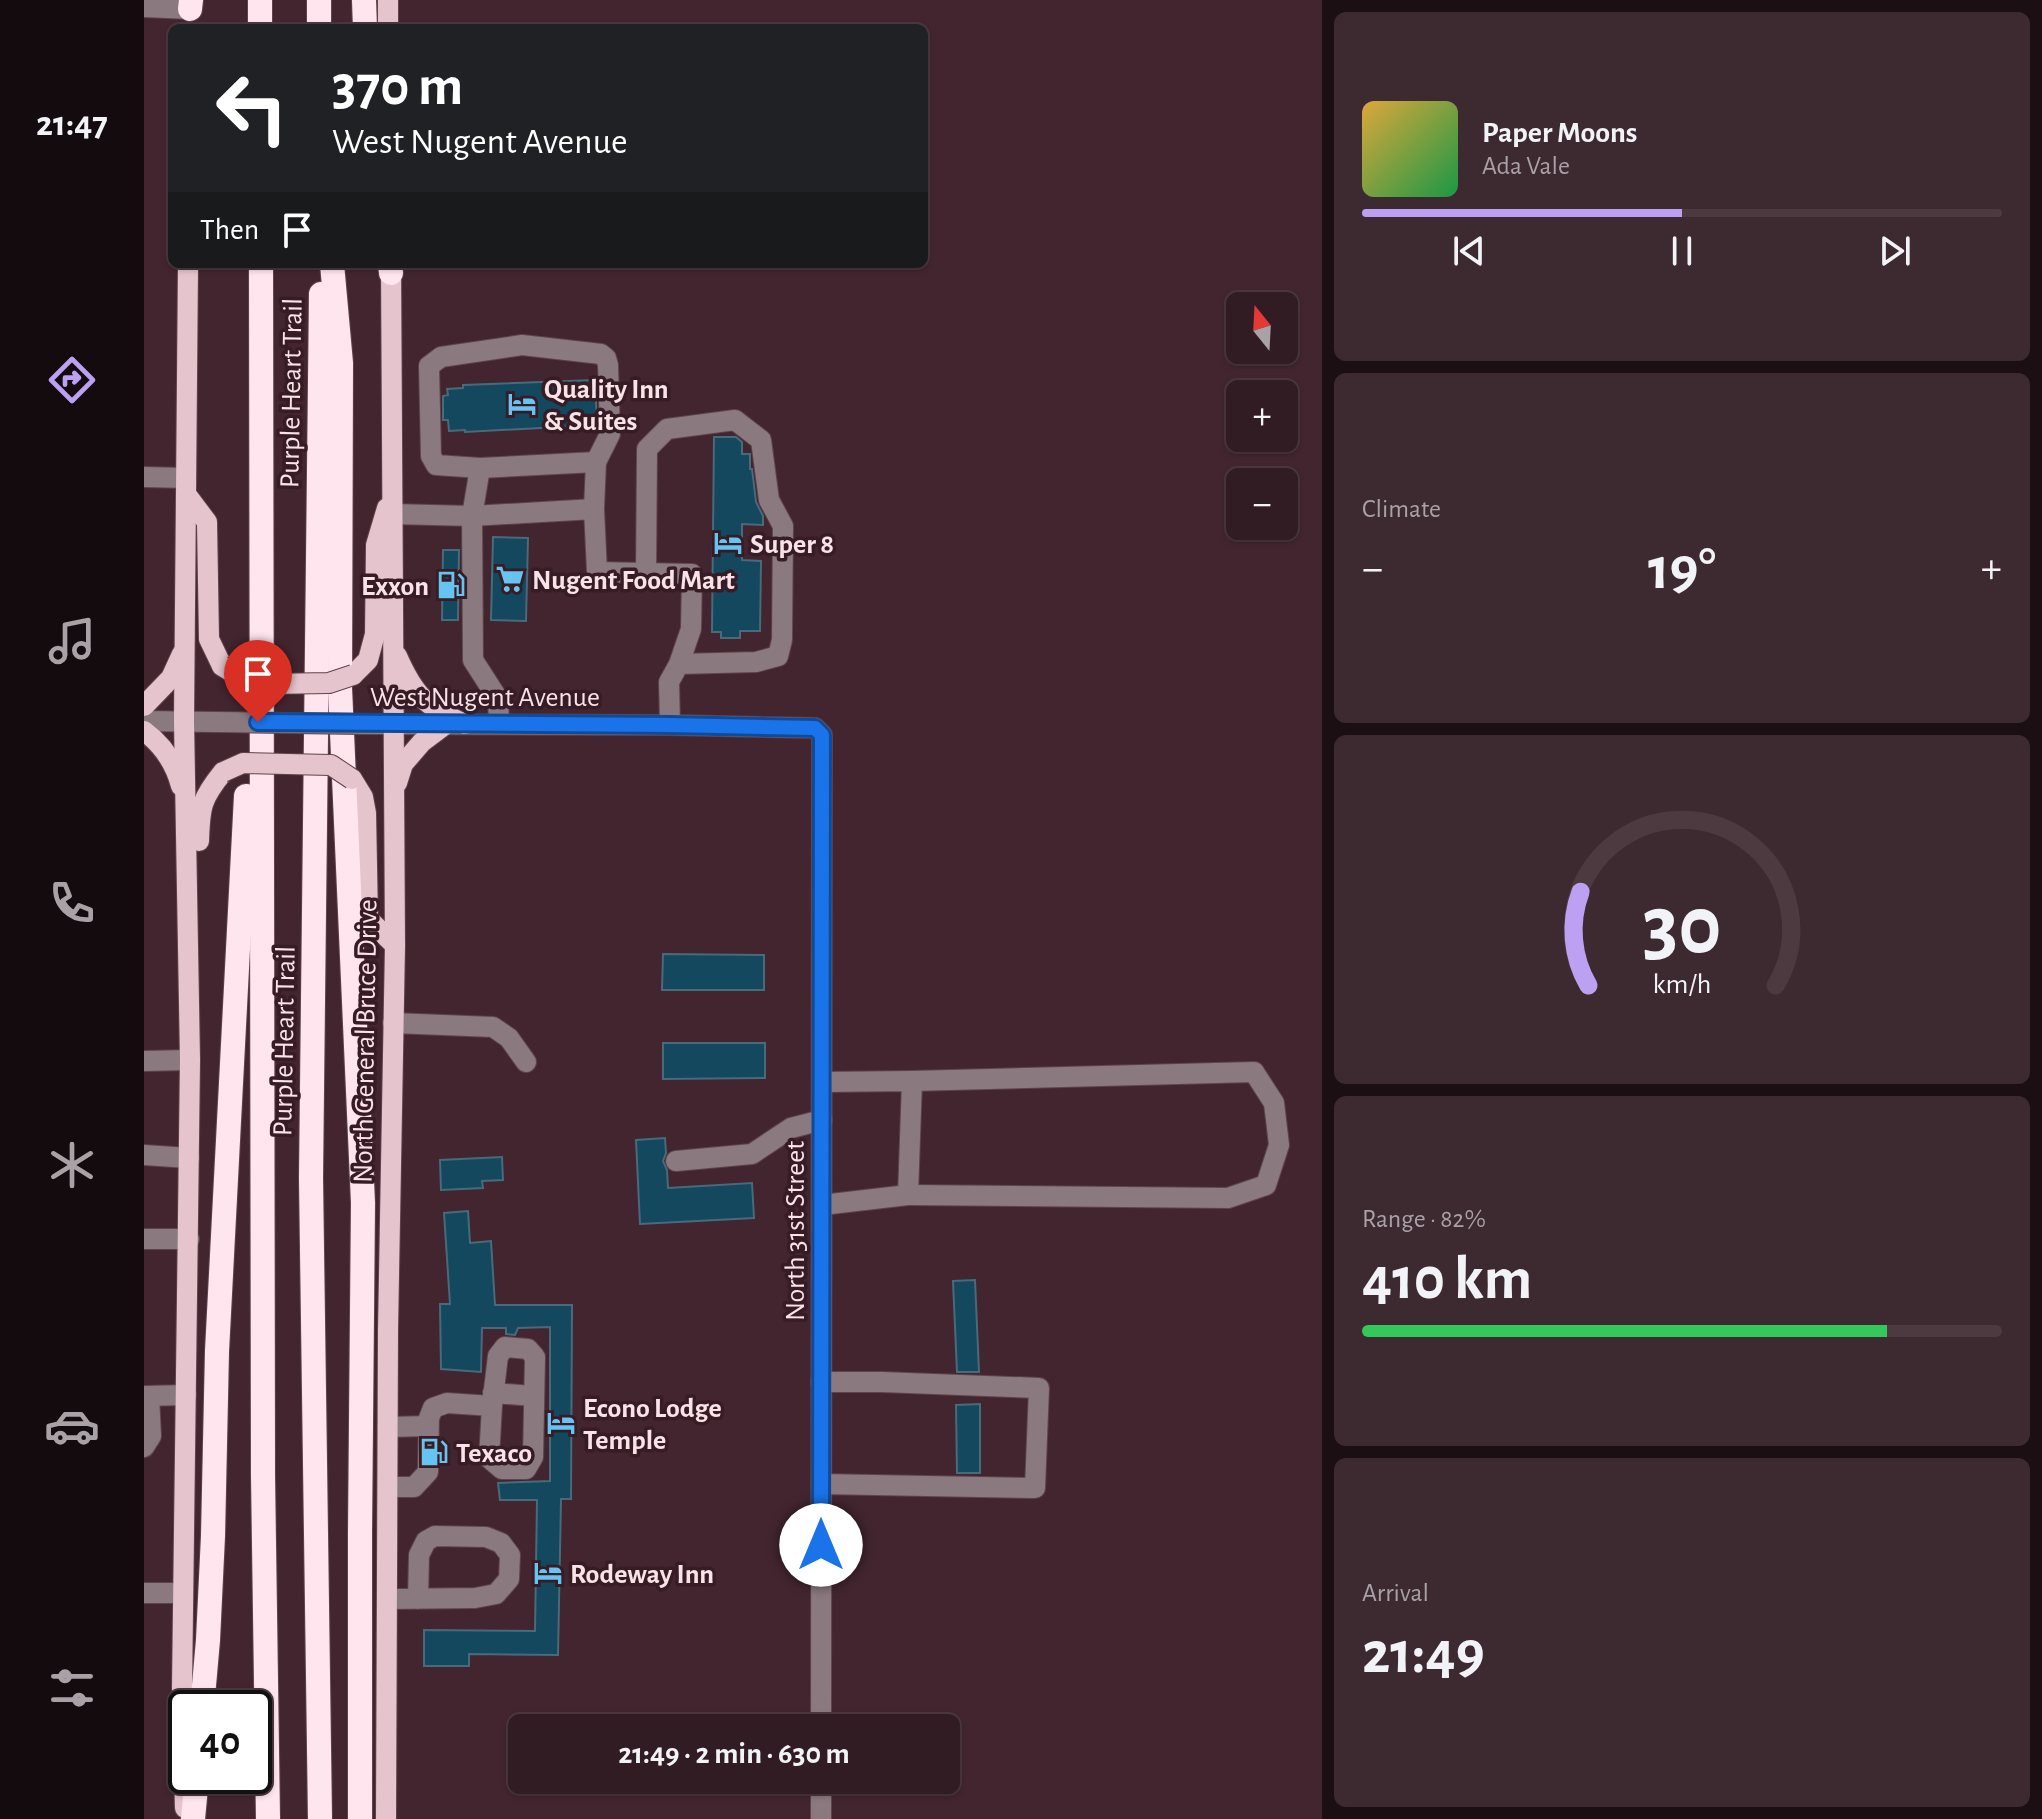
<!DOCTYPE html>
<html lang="en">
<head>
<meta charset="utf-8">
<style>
  body { margin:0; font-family:"Alegreya Sans",sans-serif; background:#3d2930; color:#f1f3f6; height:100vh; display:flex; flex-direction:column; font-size:30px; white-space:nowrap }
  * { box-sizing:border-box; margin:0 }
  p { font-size:26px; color:#a8a1a6 }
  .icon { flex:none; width:44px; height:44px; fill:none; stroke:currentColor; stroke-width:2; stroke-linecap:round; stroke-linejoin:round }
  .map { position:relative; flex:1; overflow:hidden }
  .drawer { display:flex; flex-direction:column; gap:12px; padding:12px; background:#1c0f13; width:720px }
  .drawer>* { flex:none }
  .top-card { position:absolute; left:24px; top:24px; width:760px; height:244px; border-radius:12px; box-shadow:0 2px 6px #0004,0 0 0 2px #4d3a41; background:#202124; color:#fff; overflow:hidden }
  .needle { width:52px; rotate:342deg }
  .tools { position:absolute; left:1082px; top:292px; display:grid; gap:16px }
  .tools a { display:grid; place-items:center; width:72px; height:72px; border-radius:12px; background:#321c23; box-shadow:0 2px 6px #0004,0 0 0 2px #4d3a41; font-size:40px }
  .speed { position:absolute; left:24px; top:1690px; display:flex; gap:16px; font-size:40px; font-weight:700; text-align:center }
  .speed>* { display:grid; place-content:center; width:104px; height:104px; border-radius:50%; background:#321c23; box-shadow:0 2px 6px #0004,0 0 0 2px #4d3a41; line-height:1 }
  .speed .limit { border:4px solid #111; border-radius:12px; background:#fff; color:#111 }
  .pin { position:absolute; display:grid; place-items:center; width:68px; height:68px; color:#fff; margin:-82px -34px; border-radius:50% 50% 50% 0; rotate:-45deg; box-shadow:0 0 8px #0007 }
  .pin .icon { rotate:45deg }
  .me { position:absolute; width:88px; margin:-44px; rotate:0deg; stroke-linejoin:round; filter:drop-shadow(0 0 6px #0008) }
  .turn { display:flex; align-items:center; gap:28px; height:168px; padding:0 32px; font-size:36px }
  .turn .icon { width:104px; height:104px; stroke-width:2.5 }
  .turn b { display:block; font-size:56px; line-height:68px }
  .then { display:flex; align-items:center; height:76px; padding:0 32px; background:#0003; gap:16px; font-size:30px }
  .big { font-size:60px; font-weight:700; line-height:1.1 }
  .drawer .widget { flex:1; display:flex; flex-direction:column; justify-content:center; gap:12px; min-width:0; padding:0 28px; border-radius:12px; background:#3d2930 }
  .drawer .dial { align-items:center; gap:0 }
  .dial svg { height:208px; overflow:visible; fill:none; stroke:#4d3a41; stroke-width:7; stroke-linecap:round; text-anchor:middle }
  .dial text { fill:#f1f3f6; stroke:none }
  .song { display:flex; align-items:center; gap:24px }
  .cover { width:96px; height:96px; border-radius:12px; background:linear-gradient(135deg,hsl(40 70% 55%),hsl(140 70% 35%)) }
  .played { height:8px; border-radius:4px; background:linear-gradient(90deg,#bca0f2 50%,#4d3a41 50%) }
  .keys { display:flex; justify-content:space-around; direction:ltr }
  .heat { display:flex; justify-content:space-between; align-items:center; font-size:44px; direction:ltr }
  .charge { height:12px; border-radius:6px; background:linear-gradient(90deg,#34c759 82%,#4d3a41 0) }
  .trip { position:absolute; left:364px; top:1714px; width:452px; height:80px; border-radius:12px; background:#321c23; box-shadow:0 2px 6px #0004,0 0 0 2px #4d3a41; font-weight:700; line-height:80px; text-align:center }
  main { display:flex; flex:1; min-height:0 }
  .menu { display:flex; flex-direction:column; width:144px; justify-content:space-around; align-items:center; background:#140b0e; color:#a8a1a6 }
  .menu .icon { width:56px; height:56px }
  .menu .selected { color:#bca0f2 }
  .menu b { font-size:36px; color:#f1f3f6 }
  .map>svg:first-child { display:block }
  .building { fill:#14485e; stroke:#486a7b; stroke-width:2 }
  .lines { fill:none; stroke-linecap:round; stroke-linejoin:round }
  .minor-casing { stroke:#5f434d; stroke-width:22 }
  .major-casing { stroke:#5f434d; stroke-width:22 }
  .highway-casing { stroke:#5f434d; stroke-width:26 }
  .minor { stroke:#8a797e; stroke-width:20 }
  .major { stroke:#e5c4ce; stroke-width:20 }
  .highway { stroke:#ffe6ee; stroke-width:24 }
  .minor-bridge-casing { stroke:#5f434d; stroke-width:22; stroke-linecap:butt }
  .major-bridge-casing { stroke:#5f434d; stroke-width:22; stroke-linecap:butt }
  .minor-bridge { stroke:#8a797e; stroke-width:20 }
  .major-bridge { stroke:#e5c4ce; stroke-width:20 }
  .route-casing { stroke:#114b97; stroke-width:20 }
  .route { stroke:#1a73e8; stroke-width:14 }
  .labels { text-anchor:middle; stroke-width:7; stroke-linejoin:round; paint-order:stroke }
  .poi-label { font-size:28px; font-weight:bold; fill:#f7e3e8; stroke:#371b25; text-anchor:start }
  .street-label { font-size:28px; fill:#f7e3e8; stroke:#371b25 }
</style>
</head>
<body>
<main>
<nav class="menu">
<b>21:47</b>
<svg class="icon selected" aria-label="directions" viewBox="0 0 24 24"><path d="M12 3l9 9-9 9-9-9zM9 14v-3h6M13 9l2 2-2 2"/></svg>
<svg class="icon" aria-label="music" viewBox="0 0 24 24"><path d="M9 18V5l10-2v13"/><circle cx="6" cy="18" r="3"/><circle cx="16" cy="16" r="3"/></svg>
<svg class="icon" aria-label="phone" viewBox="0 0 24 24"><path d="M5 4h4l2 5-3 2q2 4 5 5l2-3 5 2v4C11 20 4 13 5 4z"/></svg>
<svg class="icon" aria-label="climate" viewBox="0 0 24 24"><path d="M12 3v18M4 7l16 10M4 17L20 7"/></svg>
<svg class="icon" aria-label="car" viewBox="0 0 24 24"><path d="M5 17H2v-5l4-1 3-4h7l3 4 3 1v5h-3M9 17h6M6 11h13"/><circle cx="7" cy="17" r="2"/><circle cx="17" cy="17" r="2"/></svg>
<svg class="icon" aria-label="filters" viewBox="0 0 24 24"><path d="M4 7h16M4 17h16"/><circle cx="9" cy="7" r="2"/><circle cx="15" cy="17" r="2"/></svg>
</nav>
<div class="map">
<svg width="1178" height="1819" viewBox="0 0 1178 1819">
  <rect width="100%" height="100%" fill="#42252f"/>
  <!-- building -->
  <g class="building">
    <polygon points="451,380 453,425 321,432 321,430 305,431 304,420 299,420 299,396 304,395 303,389 319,388 319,385"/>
    <polygon points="570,437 592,437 598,442 598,454 606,454 606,469 608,469 612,502 619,516 619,525 598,524 598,560 617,561 616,631 596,631 596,638 577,638 577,632 568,632"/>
    <polygon points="349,537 384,538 382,621 347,620"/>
    <polygon points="299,550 315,550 314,620 298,620"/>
    <polygon points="519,954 620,955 620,990 518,990"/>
    <polygon points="519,1043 621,1043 621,1078 519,1079"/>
    <polygon points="521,1138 522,1153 519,1161 523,1170 524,1188 608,1183 610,1218 496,1224 492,1140"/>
    <polygon points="358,1157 359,1180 338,1181 339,1188 297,1190 296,1160"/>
    <polygon points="324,1211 326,1243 347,1241 351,1305 428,1305 427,1499 417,1499 414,1655 325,1654 325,1666 280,1666 280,1630 391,1631 393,1500 356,1500 354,1483 406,1481 406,1327 374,1328 371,1335 362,1334 362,1328 338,1328 337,1372 297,1369 296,1304 306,1304 300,1213"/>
    <polygon points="831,1280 835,1372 813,1372 809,1281"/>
    <polygon points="836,1404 836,1473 813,1473 812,1405"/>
  </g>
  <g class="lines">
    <defs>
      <g id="minor">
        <polyline points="0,7 46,9"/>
        <polyline points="336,468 452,462"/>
        <polyline points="0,477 42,478"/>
        <polyline points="249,514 328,516 450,509 453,572 548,574 547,629 535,664"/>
        <polyline points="502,574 503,449 523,429 591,420 617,440 625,500 639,526 638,640 634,656 612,662 535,664 525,682 526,725"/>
        <polyline points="0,721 70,722"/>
        <polyline points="219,724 526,725 671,728 678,735 677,1728"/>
        <polyline points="355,724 354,699 329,660 328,516 336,468 292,465 287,456 285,366 297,357 378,345 457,354 462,358 464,365 466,434 452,462 450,509"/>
        <polyline points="249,1023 349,1027 365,1038 382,1062"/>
        <polyline points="0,1061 46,1060"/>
        <polyline points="0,1155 45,1158"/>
        <polyline points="532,1161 608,1154 647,1128 678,1120"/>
        <polyline points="764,1195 1084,1198 1122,1185 1135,1145 1130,1103 1110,1072 768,1081"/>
        <polyline points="678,1205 764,1195 768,1081 678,1082"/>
        <polyline points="0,1239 45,1239"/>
        <polyline points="349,1393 390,1396"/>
        <polyline points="0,1396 42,1395"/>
        <polyline points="244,1427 284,1426"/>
        <polyline points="0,1447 7,1436 5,1396"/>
        <polyline points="677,1484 891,1488 895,1388 738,1382 677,1382"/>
        <polyline points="244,1487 270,1487 284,1472 285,1418 289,1408 303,1403 348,1406 354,1356 361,1347 384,1349 391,1357 389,1457 382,1469 358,1469 345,1458 348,1406"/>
        <polyline points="0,1593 39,1593"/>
        <polyline points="243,1599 331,1598 352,1594 365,1579 366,1555 357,1543 342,1537 291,1536 282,1541 275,1555 274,1599"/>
        <polyline points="677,1819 677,1780"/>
      </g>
      <g id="major">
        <polyline points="244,28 244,0"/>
        <polyline points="42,494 63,522 65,639 78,666"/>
        <path d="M253 656C270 695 282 707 321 724"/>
        <polyline points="209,675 224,660 231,634 232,545 243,508"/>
        <polyline points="0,706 27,678 38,654"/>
        <path d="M0 731C19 745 31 763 37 786"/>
        <polyline points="208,779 219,797 222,813 224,919 251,945"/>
        <polyline points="253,783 259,764 278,742 302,724"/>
        <path d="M55 841C56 807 57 799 79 772"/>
        <polyline points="41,1808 38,1689 46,1060 40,721 44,264"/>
        <polyline points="242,1819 244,1330 251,945 247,264"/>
      </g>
      <g id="highway">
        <polyline points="116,0 116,28"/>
        <polyline points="175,0 175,28"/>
        <polyline points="220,0 221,28"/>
        <polyline points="46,9 47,0"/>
        <polyline points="117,264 119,1475 124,1819"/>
        <polyline points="188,264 197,363 196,688 219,1203 216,1533 216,1819"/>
        <polyline points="246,264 247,273"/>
        <polyline points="58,1708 64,1640 69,1536 73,1351 102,796"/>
        <polyline points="49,1819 53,1776"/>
        <polyline points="176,1819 167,1178 177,294"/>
      </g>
    </defs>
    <!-- minor casing -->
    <use href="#minor" class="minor-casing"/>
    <!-- major casing -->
    <use href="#major" class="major-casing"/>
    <!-- highway casing -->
    <use href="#highway" class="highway-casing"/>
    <!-- minor -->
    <use href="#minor" class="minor"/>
    <!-- major -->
    <use href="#major" class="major"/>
    <!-- highway -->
    <use href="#highway" class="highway"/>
    <defs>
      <polyline id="minor-bridge" points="70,722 219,724"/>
      <g id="major-bridge">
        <polyline points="78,666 96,677 125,684 185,683 209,675"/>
        <polyline points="79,772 99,763 187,765 208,779"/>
      </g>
    </defs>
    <!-- minor-bridge casing -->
    <use href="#minor-bridge" class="minor-bridge-casing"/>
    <!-- major-bridge casing -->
    <use href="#major-bridge" class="major-bridge-casing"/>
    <!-- minor-bridge -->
    <use href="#minor-bridge" class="minor-bridge"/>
    <!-- major-bridge -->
    <use href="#major-bridge" class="major-bridge"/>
  </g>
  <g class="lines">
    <defs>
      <polyline id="route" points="114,722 526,725 671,728 678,735 677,1545"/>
    </defs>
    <!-- route casing -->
    <use href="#route" class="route-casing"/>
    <!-- route -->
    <use href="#route" class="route"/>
  </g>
  <!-- icons -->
  <defs>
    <symbol id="hotel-bare" viewBox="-9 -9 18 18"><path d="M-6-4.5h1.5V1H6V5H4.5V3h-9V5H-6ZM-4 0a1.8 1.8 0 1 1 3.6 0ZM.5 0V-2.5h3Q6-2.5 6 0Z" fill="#67c4f0" stroke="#371b25" stroke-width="2.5" paint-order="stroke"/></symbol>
    <symbol id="supermarket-bare" viewBox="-9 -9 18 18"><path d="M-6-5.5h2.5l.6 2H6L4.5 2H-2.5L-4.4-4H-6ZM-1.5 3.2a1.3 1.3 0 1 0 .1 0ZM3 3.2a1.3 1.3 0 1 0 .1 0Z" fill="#67c4f0" stroke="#371b25" stroke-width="2.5" paint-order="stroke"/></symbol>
    <symbol id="fuel-bare" viewBox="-9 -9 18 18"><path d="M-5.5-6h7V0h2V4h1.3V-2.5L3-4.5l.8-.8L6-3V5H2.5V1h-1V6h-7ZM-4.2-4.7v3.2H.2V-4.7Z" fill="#67c4f0" stroke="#371b25" stroke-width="2.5" paint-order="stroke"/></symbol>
  </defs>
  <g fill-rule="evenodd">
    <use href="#hotel-bare" x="358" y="384" width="40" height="40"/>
    <use href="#hotel-bare" x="564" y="523" width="40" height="40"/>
    <use href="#supermarket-bare" x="346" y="559" width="40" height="40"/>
    <use href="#fuel-bare" x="287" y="565" width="40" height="40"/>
    <use href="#hotel-bare" x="397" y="1403" width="40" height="40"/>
    <use href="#fuel-bare" x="270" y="1432" width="40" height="40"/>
    <use href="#hotel-bare" x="384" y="1553" width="40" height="40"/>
  </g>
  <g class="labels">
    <!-- poi labels -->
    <g class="poi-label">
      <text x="400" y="398">Quality Inn<tspan x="400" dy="32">&amp; Suites</tspan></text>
      <text x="606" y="553">Super 8</text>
      <text x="388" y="589">Nugent Food Mart</text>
      <text x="285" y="595" text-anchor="end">Exxon</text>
      <text x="439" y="1417">Econo Lodge<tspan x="439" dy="32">Temple</tspan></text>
      <text x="312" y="1462">Texaco</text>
      <text x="426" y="1583">Rodeway Inn</text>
    </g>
    <!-- street labels -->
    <g class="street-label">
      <text transform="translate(146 393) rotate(-89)" y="10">Purple Heart Trail</text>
      <text x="341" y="706">West Nugent Avenue</text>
      <text transform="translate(139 1041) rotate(-89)" y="10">Purple Heart Trail</text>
      <text transform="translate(220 1041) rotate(-89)" y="10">North General Bruce Drive</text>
      <text transform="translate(650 1231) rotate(-90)" y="10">North 31st Street</text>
    </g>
  </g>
</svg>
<div class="tools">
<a><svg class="needle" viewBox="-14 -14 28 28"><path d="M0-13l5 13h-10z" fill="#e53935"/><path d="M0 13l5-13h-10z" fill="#a8a1a6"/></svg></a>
<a>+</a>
<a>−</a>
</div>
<div class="speed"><div class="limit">40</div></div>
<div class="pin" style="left:114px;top:722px;background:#d93025"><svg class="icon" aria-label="arrive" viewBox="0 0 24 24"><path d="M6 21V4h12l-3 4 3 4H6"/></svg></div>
<svg class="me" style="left:677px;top:1545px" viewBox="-20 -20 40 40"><circle r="19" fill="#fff"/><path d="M0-13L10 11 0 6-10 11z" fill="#1a73e8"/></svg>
<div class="trip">21:49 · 2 min · 630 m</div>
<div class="top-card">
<div class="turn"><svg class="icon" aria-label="left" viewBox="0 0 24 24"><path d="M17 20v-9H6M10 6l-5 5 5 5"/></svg><div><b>370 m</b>West Nugent Avenue</div></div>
<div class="then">Then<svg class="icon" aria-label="arrive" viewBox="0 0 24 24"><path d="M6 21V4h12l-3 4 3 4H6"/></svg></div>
</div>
</div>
<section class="drawer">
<div class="widget">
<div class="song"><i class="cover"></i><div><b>Paper Moons</b><p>Ada Vale</p></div></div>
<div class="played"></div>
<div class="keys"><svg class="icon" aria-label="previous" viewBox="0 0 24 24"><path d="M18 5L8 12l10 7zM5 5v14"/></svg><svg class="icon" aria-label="pause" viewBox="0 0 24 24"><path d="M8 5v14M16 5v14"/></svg><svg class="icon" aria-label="next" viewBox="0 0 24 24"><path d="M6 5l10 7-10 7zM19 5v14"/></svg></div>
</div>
<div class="widget"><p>Climate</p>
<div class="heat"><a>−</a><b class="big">19°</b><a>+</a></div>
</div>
<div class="widget dial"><svg viewBox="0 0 100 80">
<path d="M14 69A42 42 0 1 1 86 69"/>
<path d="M14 69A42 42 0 0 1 11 33" stroke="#bca0f2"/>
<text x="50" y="56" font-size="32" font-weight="700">30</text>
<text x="50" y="72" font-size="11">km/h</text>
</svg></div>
<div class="widget"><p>Range · 82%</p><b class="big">410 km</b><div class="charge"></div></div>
<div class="widget"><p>Arrival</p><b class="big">21:49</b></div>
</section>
</main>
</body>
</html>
